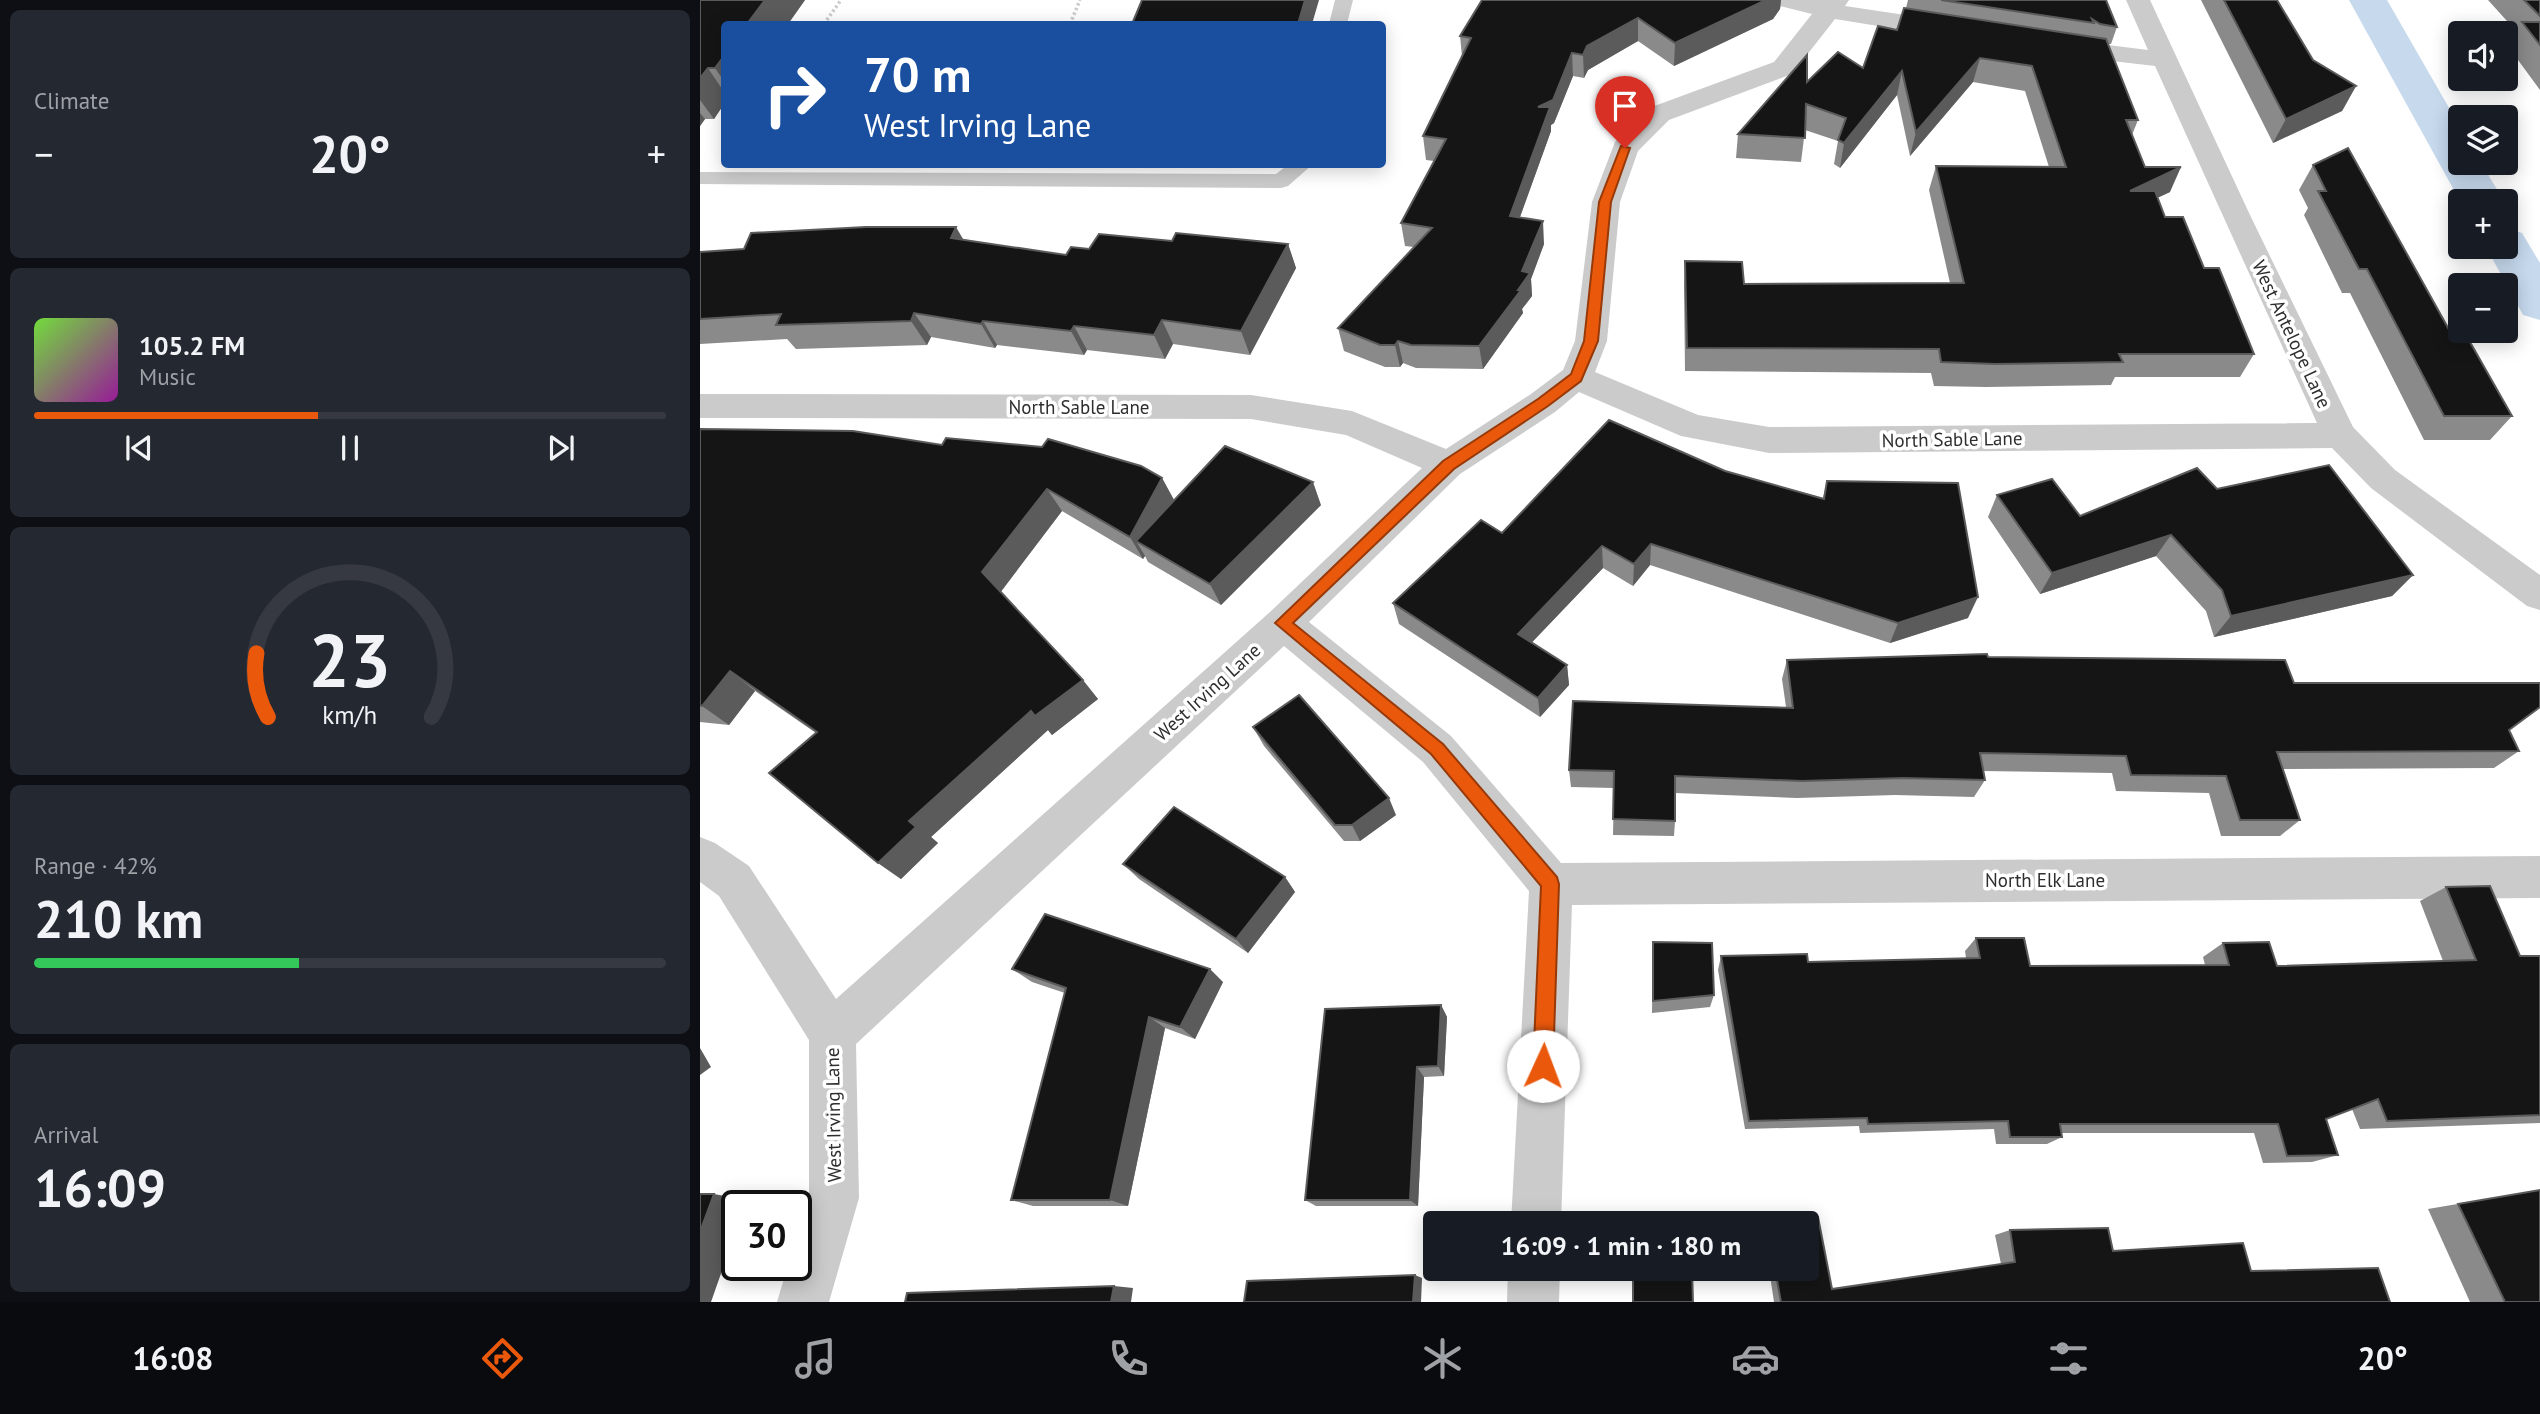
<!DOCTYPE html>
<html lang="en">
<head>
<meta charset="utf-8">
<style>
  body { margin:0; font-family:"PT Sans",sans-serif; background:#242831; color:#f1f3f6; height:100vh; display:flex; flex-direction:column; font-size:26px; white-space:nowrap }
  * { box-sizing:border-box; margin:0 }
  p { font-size:23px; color:#9ea1a6 }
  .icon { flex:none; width:38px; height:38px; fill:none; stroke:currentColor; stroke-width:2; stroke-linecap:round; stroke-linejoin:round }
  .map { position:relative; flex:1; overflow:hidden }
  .drawer { display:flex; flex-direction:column; gap:10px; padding:10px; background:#0d0f14; width:700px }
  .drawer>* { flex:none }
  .banner { position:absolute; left:21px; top:21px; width:665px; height:147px; border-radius:7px; box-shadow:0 4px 18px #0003; background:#1a4fa0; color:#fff; overflow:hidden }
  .tools { position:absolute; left:1748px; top:21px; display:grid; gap:14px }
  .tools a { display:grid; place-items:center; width:70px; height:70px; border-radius:7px; background:#171b24; box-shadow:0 4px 18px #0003; font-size:35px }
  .speed { position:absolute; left:21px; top:1190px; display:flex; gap:14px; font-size:35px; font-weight:700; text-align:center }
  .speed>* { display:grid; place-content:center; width:91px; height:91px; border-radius:50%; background:#171b24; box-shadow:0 4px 18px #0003; line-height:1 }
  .speed .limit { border:4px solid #111; border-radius:10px; background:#fff; color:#111 }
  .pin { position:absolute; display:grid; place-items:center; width:60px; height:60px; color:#fff; margin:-72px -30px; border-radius:50% 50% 50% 0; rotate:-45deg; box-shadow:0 0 7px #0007 }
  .pin .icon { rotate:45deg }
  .me { position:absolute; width:77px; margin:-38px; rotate:2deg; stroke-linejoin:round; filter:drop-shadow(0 0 5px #0008) }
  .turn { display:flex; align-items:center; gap:24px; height:147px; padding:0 28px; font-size:32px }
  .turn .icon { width:91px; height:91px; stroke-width:2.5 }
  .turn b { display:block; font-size:49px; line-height:60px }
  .big { font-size:52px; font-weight:700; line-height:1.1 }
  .drawer .tile { flex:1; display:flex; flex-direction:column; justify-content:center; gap:10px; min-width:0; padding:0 24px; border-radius:10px; background:#242831 }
  .drawer .dial { align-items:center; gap:0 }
  .dial svg { height:182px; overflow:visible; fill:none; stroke:#363941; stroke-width:7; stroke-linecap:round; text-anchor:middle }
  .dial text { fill:#f1f3f6; stroke:none }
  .song { display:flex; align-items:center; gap:21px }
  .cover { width:84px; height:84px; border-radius:10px; background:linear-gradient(135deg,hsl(100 70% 55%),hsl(300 70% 35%)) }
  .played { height:7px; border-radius:4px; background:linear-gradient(90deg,#ea580c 45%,#363941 45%) }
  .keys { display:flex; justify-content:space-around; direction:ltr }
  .heat { display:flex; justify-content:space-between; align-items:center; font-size:38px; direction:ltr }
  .charge { height:10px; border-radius:5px; background:linear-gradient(90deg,#34c759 42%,#363941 0) }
  .trip { position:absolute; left:723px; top:1211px; width:396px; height:70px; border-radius:7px; background:#171b24; box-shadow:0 4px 18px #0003; font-weight:700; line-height:70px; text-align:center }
  .tabs { display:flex; height:112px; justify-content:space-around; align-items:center; background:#090b0e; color:#9ea1a6 }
  .tabs .icon { width:49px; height:49px }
  .tabs .current { color:#ea580c }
  .tabs b { font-size:32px; color:#f1f3f6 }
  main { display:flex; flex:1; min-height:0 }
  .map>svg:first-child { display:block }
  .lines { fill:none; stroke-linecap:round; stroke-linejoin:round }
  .canal { fill:#c6d9ed; fill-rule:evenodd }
  .path { stroke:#cbcbcb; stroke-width:3.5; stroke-dasharray:2.5 2.5; stroke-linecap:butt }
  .service { fill:#cbcbcb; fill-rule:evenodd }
  .minor { fill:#cbcbcb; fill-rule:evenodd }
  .wall { fill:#8a8a8a }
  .shaded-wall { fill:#5b5b5b }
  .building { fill:#151515; stroke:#5b5b5b; stroke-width:2 }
  .route { fill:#ea580c; stroke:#983908; stroke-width:2 }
  .labels { text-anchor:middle; stroke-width:7; stroke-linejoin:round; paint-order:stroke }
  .street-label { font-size:19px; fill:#2e2e2e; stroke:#fff }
</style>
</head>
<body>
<main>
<section class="drawer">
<div class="tile"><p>Climate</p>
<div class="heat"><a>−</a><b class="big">20°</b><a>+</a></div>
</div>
<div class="tile">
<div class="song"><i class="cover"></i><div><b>105.2 FM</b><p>Music</p></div></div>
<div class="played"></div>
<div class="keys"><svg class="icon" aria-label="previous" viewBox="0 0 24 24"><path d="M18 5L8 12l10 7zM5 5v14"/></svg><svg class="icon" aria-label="pause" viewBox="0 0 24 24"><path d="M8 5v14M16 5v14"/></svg><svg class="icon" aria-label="next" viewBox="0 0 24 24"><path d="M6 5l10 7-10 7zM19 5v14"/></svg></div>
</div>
<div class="tile dial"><svg viewBox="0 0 100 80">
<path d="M14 69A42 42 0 1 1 86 69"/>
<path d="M14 69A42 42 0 0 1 9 41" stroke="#ea580c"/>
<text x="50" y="56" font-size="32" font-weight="700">23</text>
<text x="50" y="72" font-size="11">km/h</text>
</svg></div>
<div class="tile"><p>Range · 42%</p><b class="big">210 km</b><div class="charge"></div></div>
<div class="tile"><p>Arrival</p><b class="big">16:09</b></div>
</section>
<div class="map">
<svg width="1840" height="1302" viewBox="0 0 1840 1302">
  <rect width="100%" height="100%" fill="#fff"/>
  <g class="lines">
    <!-- canal -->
    <g class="canal">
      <polygon points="1649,0 1687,0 1760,127 1760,163 1781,163 1804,201 1760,201"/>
      <polygon points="1806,228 1822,233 1840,263 1840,320 1823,315 1786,247 1806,247"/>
    </g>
    <!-- path -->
    <g class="path">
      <polyline points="124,24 141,0"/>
      <polyline points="370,24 380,0"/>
    </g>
    <!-- service -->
    <g class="service">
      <polygon points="635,0 653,0 647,24 629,24"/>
      <polygon points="589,164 613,164 588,186 581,188 0,184 0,172 576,174"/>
    </g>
    <!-- minor -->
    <g class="minor">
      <polygon points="1073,0 1149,0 1145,6 1252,22 1261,25 1265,30 1261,35 1252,38 1135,19 1092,74 969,120 938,151 920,202 907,341 895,372 998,415 1069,427 1617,423 1455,66 1360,55 1351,52 1347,47 1351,42 1360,39 1448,50 1426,0 1450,0 1550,215 1653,427 1695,470 1840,575 1840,610 1827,606 1671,488 1632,448 1069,453 981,436 879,392 855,412 760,474 609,622 751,736 861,863 1840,856 1840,898 872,905 861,1223 811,1223 829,891 723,762 584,646 156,1044 159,1198 129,1302 77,1302 88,1265 96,1265 96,1239 109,1198 109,1040 19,896 0,882 0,837 15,843 49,866 136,999 570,612 722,468 646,435 551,419 0,418 0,394 551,395 652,411 746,449 831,394 863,370 875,341 892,202 915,142 949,108 1074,62 1112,14 1076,5"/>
      <polygon points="808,1269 860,1269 859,1302 807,1302"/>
    </g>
  </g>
  <!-- wall -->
  <g class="wall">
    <polygon points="0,0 105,0 88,24 24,24 24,104 14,119 5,119 0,126"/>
    <polygon points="782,0 1081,0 1080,9 1073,19 974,66 938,41 888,70 884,78 873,76 854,123 851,125 851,131 820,217 844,244 831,279 832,296 822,309 823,313 783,369 716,368 703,363 700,367 685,367 644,351 638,328 714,247 705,246 701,223 734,161 726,160 723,136 762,56 760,36"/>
    <polygon points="1208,0 1406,0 1417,27 1411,44 1408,44 1438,120 1432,135 1445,167 1470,192 1457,198 1465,217 1504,268 1554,354 1540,377 1415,377 1411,385 1286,387 1234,386 1231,373 985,371 984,285 985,261 1044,284 1250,283 1229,190 1236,166 1349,167 1325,91 1273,82 1210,156 1197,95 1140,168 1134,164 1138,141 1105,130 1101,162 1036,158 1038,134 1107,82 1163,68 1197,30 1206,8"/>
    <polygon points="1501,0 1577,0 1613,60 1656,86 1642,111 1573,143"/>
    <polygon points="1788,0 1840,0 1840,90 1807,45 1816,31"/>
    <polygon points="167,164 400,164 169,167"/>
    <polygon points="1613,165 1752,335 1812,416 1790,440 1724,440 1650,293 1642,293 1604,215 1608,208 1599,190"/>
    <polygon points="263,240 366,255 389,249 472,241 588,244 596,268 550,355 473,344 465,359 387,350 384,355 297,345 295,348 231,337 227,345 96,349 87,339 0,344 0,252"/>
    <polygon points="0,429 462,478 474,500 621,505 521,605 448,562 445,556 443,559 362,511 301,591 398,699 352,735 348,730 231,837 238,843 201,879 178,863 116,733 55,691 29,725 0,722"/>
    <polygon points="1025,471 1123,498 1127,481 1268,618 1190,643 950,565 933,586 903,568 832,642 867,665 869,685 840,717 699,624 693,603 802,533"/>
    <polygon points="1517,489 1713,575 1692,596 1514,637 1506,611 1456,556 1340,594 1288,517 1297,495 1380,516"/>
    <polygon points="1288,657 1594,683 1809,730 1819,751 1794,768 1583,769 1600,820 1580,836 1521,836 1509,793 1416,791 1412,773 1283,771 1285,780 1274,797 1195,795 1097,798 975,793 975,821 974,836 913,835 914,788 871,787 869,770 1086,707 1082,679 1087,660"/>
    <polygon points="553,727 696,815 660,841 644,841 564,746"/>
    <polygon points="423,864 585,877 595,892 548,953 439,879"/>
    <polygon points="1746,887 1820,956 1840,956 1840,1123 1660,1129 1652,1109 1626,1119 1638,1155 1612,1162 1563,1163 1554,1133 1361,1133 1362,1137 1347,1144 1296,1144 1294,1129 1160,1133 1159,1126 1045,1129 1018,970 1021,956 1108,962 1266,958 1265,951 1276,938 1330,966 1505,965 1503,957 1523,943 1577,966 1743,961 1720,901"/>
    <polygon points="953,942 1014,995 1010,1007 952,1013"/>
    <polygon points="312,969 523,982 495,1039 465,1028 428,1206 333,1206 311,1200 365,993 332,982"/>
    <polygon points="741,1005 747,1017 744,1076 724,1077 718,1206 616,1206 605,1200"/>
    <polygon points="1840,1190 1840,1302 1770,1302 1728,1209"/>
    <polygon points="1310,1230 1413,1251 1551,1271 1690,1302 1074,1302 1069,1269 1106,1269 1132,1289 1301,1264 1295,1235"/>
  </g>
  <!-- shaded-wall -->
  <g class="shaded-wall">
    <polygon points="65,0 105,0 88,24 47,24"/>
    <polygon points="605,0 619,0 612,24 598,24"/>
    <polygon points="1066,0 1081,0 1080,9 1073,19 974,66 975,43"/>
    <polygon points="938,18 938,41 888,70 884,78 883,55 887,46"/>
    <polygon points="872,53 873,76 854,123 851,125 851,131 812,239 810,216 838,107"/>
    <polygon points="24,56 24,81 15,68"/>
    <polygon points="1280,58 1273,82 1210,156 1216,132"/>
    <polygon points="8,68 24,92 24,104 14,119 0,100 0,78"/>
    <polygon points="1202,71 1197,95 1140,168 1144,143"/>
    <polygon points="1656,86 1642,111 1573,143 1586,119"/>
    <polygon points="0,113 5,119 0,126"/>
    <polygon points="1481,167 1470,192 1420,215 1430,191"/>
    <polygon points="843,221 844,244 831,279 832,296 822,309 823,313 783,369 779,346 818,290 822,271"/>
    <polygon points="256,227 270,251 251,238"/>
    <polygon points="588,244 596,268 550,355 541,331"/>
    <polygon points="214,313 231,337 227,345 211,321"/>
    <polygon points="462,320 473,344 465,359 454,335"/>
    <polygon points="283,321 297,345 295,348 281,324"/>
    <polygon points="374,326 387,350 384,355 371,331"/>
    <polygon points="698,341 703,363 700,367 695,345"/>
    <polygon points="462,478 474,500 436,541 445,556 443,559 430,537"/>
    <polygon points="613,482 621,505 521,605 510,584"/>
    <polygon points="347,489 362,511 300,593 282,572"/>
    <polygon points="1471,535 1456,556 1340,594 1352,573"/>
    <polygon points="951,544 950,565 933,586 934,564"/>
    <polygon points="902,546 903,568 821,654 818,634"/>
    <polygon points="1713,575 1692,596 1514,637 1531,616"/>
    <polygon points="1278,597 1268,618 1190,643 1198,623"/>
    <polygon points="867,665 869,685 840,717 838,698"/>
    <polygon points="30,671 55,691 29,725 2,706"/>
    <polygon points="383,680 398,699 352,735 348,730 231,837 238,843 201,879 178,863 209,821 331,711"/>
    <polygon points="689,798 696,815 660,841 652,825"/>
    <polygon points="585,877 595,892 548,953 536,939"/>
    <polygon points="510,969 523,982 495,1039 480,1027"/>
    <polygon points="741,1005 747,1017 744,1076 738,1066"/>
    <polygon points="449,1017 465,1028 428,1206 410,1200"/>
    <polygon points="0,1048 11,1067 0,1075"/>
    <polygon points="717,1067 724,1077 718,1206 710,1200"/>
    <polygon points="14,1194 46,1200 44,1206 37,1206 37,1228 11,1302 0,1302 0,1232"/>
    <polygon points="715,1275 722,1278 721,1302 713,1302"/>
    <polygon points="414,1286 433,1288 431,1302 411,1302"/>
  </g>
  <!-- building -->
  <g class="building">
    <polygon points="0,0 65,0 47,24 24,24 24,56 15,68 8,68 0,78"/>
    <polygon points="442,0 605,0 598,24 432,24"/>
    <polygon points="782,0 1066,0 975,43 938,18 887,46 883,55 872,53 853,100 838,107 850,107 810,216 843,221 822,271 830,273 818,290 821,290 779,346 711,345 698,341 695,345 680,345 638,328 732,228 701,223 746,139 723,136 771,38 760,36"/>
    <polygon points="1241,0 1406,0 1417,27 1400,24 1392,19 1394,23"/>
    <polygon points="1524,0 1577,0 1613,60 1656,86 1586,119"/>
    <polygon points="1824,0 1840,0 1840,16"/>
    <polygon points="1204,8 1406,39 1438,120 1426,120 1445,167 1481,167 1430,191 1455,191 1465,217 1483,217 1504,268 1519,268 1554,354 1419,354 1423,362 1295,364 1241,362 1239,349 987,348 985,261 1042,262 1044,284 1264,283 1236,166 1366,167 1332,66 1280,58 1216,132 1202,71 1144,143 1138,140 1146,118 1106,104 1105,138 1038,134 1107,55 1107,82 1138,52 1163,68 1178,26 1197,30"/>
    <polygon points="1822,22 1840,22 1840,45"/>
    <polygon points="1648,148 1752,335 1766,335 1812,416 1744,416 1667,269 1659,269 1618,191 1626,191 1613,165"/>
    <polygon points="166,227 256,227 251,238 366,255 371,247 389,249 399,234 472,241 476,233 588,244 541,331 462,320 454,335 374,326 371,331 283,321 281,324 214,313 211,321 76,325 81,314 0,319 0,252 44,249 51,233"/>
    <polygon points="909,420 1025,471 1124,499 1127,481 1258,483 1278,597 1198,623 951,544 934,564 902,546 818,634 867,665 838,698 693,603 781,520 802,533"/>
    <polygon points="0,429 153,431 242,445 246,438 342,447 348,439 441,466 462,478 430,537 347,489 282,572 383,680 335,716 331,711 209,821 216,827 178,863 69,773 117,732 30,671 2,706 0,705"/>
    <polygon points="525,446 613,482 510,584 436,541"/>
    <polygon points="1629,465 1713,575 1531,616 1522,590 1471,535 1352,573 1297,495 1352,479 1380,516 1497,468 1517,489"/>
    <polygon points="1287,654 1288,657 1585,660 1594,683 1840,683 1840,707 1809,730 1819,751 1577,752 1600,820 1540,820 1526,776 1431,775 1426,756 1280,753 1285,780 1203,778 1102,781 975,776 975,821 913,819 914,771 869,770 873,701 1093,708 1087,660"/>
    <polygon points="599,695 689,798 652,825 635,825 553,727"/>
    <polygon points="474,807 585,877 536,939 423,864"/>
    <polygon points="1790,886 1820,956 1840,956 1840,1115 1687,1121 1678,1099 1626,1119 1638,1155 1587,1156 1578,1124 1360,1124 1362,1137 1310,1137 1308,1121 1168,1124 1167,1118 1049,1121 1021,956 1107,954 1108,962 1280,958 1276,938 1324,938 1330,966 1529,965 1523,943 1569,942 1577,966 1776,960 1746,887"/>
    <polygon points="345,914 510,969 480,1027 449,1017 410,1200 311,1200 366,988 312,969"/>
    <polygon points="953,942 1012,943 1014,995 953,1001"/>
    <polygon points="741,1005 738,1066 717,1067 710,1200 605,1200 625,1009"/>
    <polygon points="1840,1190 1840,1302 1805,1302 1758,1204"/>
    <polygon points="0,1194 14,1194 0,1232"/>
    <polygon points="1118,1217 1132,1289 1315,1262 1310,1230 1408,1228 1413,1251 1543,1243 1551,1271 1678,1268 1690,1302 1081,1302 1075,1269 1106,1269 1106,1223 1067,1223"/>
    <polygon points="933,1269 992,1269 993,1302 933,1302"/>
    <polygon points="715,1275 713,1302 544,1302 547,1281"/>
    <polygon points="414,1286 411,1302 205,1302 207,1293"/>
  </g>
  <!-- route -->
  <polygon class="route" points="921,146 930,148 911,202 898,341 881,381 848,406 754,469 593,623 743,744 857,877 859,884 853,1066 850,1073 843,1076 836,1073 833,1066 841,886 731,754 575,623 743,461 838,399 871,374 884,341 899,202"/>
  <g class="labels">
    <!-- street labels -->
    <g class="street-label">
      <text transform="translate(1592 334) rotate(65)" y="7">West Antelope Lane</text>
      <text x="379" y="414">North Sable Lane</text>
      <text transform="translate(1252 439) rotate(-1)" y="7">North Sable Lane</text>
      <text transform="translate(507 692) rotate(-42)" y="7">West Irving Lane</text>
      <text x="1345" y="887">North Elk Lane</text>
      <text transform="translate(133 1115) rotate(-91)" y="7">West Irving Lane</text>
    </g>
  </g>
</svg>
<div class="tools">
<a><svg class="icon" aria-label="sound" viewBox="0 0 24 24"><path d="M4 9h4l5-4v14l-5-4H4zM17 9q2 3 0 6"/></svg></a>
<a><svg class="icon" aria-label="layers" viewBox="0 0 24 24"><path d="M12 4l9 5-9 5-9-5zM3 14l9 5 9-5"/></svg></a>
<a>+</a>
<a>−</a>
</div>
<div class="speed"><div class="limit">30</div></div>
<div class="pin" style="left:925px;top:148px;background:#d93025"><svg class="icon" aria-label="arrive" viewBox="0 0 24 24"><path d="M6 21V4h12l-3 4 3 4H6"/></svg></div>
<svg class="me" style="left:843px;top:1066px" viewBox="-20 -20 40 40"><circle r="19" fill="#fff"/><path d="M0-13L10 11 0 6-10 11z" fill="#ea580c"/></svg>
<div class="trip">16:09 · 1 min · 180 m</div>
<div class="banner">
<div class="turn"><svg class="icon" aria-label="right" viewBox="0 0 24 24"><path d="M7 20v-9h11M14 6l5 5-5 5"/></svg><div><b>70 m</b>West Irving Lane</div></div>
</div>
</div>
</main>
<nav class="tabs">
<b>16:08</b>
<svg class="icon current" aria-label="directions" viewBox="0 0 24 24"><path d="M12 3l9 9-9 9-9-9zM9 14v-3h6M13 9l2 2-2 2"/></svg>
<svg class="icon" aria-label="music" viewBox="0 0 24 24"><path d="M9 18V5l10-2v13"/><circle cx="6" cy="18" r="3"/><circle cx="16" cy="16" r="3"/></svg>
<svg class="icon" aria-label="phone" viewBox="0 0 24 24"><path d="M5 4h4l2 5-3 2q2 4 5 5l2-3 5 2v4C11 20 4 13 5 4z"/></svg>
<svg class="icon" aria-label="climate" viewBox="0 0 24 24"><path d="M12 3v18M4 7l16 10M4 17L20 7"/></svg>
<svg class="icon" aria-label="car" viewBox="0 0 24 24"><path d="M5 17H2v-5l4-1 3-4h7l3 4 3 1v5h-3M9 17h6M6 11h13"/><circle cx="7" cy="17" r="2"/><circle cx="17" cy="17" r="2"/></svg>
<svg class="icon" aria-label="filters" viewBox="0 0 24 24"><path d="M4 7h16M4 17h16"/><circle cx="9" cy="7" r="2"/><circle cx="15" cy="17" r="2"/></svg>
<b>20°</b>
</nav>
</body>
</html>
